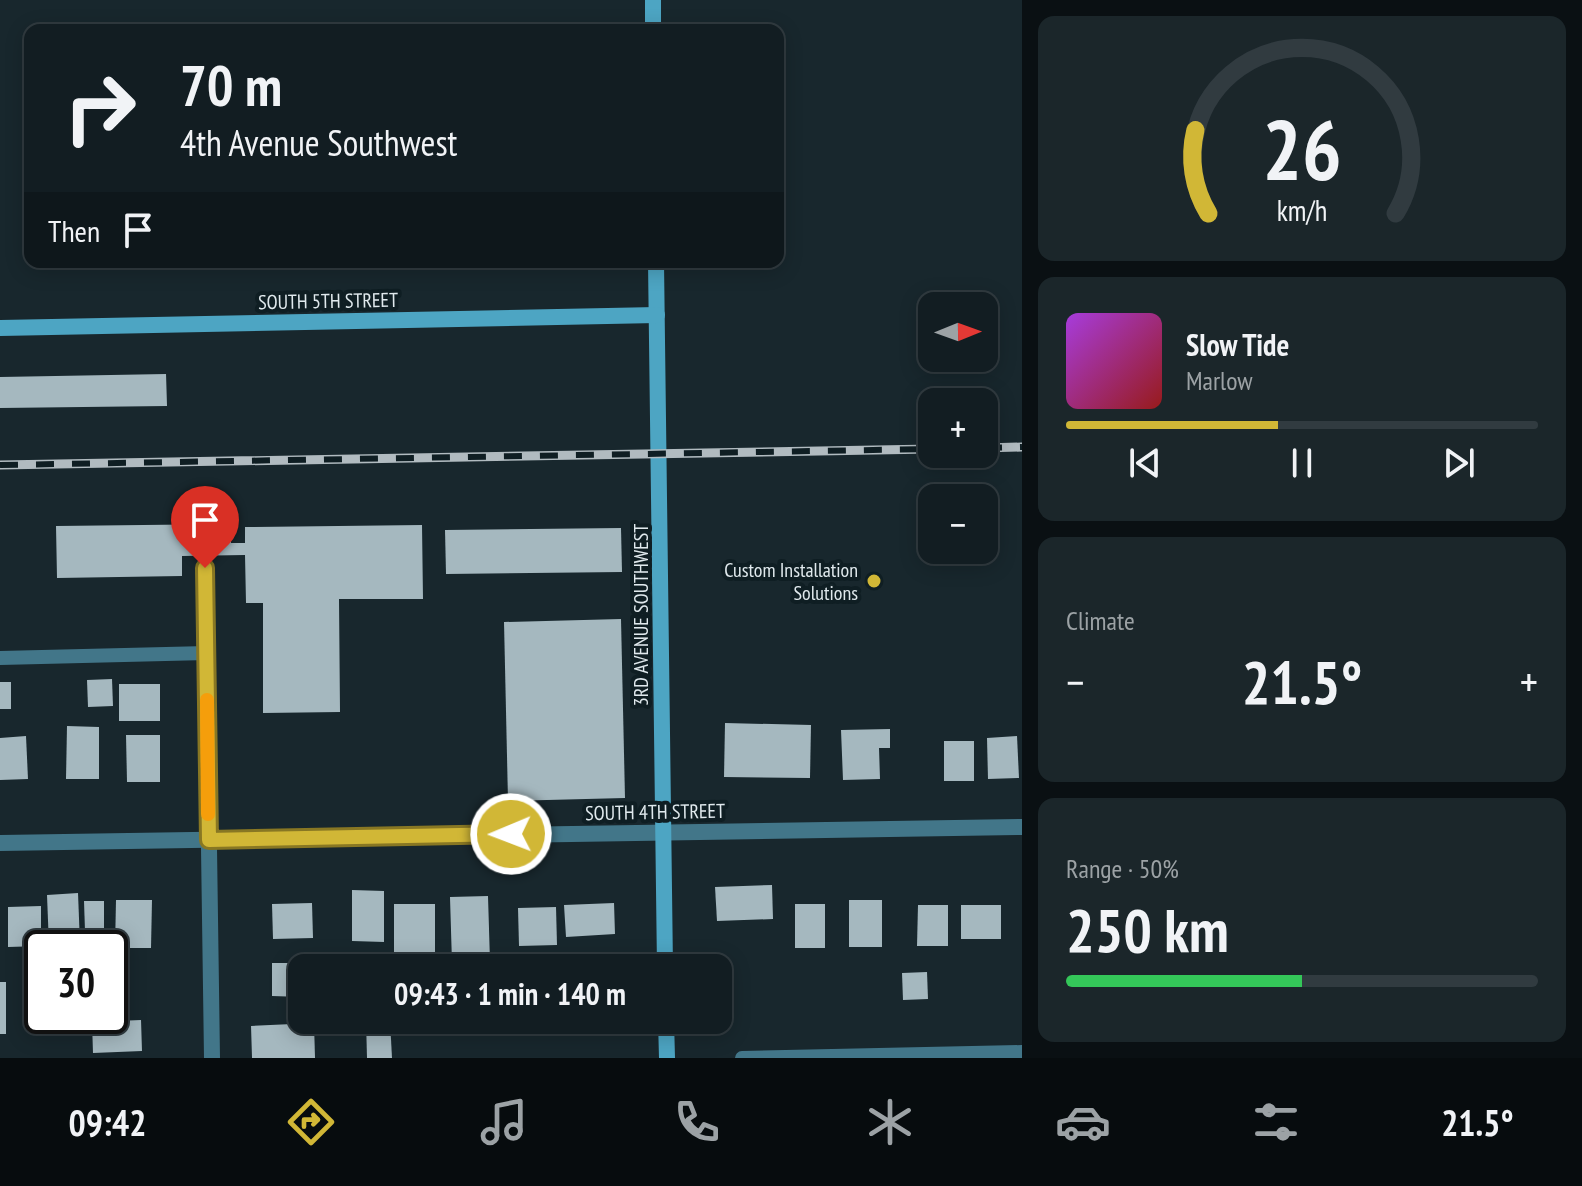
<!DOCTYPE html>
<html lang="en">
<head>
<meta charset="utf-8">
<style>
  body { margin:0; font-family:"PT Sans Narrow",sans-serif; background:#1b262a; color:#f1f3f6; height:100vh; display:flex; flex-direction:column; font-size:30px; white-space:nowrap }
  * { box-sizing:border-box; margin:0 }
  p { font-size:26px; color:#9ca2a5 }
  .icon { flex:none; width:44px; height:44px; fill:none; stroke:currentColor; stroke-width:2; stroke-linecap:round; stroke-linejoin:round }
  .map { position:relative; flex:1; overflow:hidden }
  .drawer { display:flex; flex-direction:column; gap:16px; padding:16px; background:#0a1013; width:560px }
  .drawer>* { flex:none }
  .top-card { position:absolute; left:24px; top:24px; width:760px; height:244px; border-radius:16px; box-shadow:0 4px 20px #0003,0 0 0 2px #313b40; background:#121d22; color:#f1f3f6; overflow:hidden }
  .needle { width:52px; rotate:89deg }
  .buttons { position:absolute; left:918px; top:292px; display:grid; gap:16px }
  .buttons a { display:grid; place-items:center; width:80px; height:80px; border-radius:16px; background:#121d22; box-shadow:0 4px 20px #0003,0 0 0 2px #313b40; font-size:40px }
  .speed { position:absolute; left:24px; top:930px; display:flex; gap:16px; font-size:40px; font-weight:700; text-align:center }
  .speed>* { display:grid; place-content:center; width:104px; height:104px; border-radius:50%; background:#121d22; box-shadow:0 4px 20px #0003,0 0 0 2px #313b40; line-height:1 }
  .speed .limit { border:4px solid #111; border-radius:12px; background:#fff; color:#111 }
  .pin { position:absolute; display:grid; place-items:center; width:68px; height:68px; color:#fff; margin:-82px -34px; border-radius:50% 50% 50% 0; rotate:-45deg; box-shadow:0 0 8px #0007 }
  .pin .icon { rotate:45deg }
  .me { position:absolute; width:88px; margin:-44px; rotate:269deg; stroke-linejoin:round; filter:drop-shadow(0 0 6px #0008) }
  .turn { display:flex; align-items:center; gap:28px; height:168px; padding:0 24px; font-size:36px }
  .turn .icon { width:104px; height:104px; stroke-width:2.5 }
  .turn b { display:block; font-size:56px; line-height:68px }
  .then { display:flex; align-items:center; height:76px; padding:0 24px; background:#0003; gap:16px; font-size:30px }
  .big { font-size:60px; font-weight:800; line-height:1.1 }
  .drawer .tile { flex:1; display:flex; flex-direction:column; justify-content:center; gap:12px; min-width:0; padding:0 28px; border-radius:16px; background:#1b262a }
  .drawer .dial { align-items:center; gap:0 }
  .dial svg { height:208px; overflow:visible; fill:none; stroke:#313b40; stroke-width:7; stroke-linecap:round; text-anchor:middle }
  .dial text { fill:#f1f3f6; stroke:none }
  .song { display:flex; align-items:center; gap:24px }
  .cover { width:96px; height:96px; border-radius:12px; background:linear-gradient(135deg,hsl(280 70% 55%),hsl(0 70% 35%)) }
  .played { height:8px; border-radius:4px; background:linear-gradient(90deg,#d1b736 45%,#313b40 45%) }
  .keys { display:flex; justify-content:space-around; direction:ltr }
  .heat { display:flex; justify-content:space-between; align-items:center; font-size:44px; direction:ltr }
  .charge { height:12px; border-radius:6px; background:linear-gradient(90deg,#34c759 50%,#313b40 0) }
  .trip { position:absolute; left:288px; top:954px; width:444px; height:80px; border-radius:16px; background:#121d22; box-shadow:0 4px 20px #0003,0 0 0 2px #313b40; font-weight:800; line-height:80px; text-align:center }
  .menu { display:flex; height:128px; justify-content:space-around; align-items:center; background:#070c0e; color:#9ca2a5 }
  .menu .icon { width:56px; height:56px }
  .menu .selected { color:#d1b736 }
  .menu b { font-size:36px; color:#f1f3f6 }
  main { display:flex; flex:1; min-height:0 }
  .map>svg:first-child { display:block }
  .building { fill:#a5b8bf }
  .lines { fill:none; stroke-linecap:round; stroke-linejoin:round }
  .lane { stroke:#427689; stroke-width:14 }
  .street { stroke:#427689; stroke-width:16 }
  .secondary { stroke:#4da5c3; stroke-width:16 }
  .rail-casing { stroke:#b1bbc0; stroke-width:9 }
  .rail { stroke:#0f1e23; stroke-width:6; stroke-dasharray:18; stroke-linecap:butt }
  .route-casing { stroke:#887723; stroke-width:20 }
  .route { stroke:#d1b736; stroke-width:14 }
  .slow { stroke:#f59e0b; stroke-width:14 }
  .poi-dot { fill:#d1b736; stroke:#0f1e23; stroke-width:3 }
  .labels { text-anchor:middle; stroke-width:8; stroke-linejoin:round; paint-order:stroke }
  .street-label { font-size:20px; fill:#e0e9ed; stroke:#0f1e23 }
  .poi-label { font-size:20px; fill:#e0e9ed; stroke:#0f1e23; text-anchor:end }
</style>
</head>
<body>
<main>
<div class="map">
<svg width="1022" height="1058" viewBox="0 0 1022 1058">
  <rect width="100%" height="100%" fill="#18272d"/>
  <!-- building -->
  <g class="building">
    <polygon points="166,374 167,406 0,408 0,377"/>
    <polygon points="230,524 231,543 245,543 245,527 422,525 423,599 339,599 340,712 263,713 263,603 246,603 245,555 182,556 182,576 57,578 56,526"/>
    <polygon points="621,528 622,572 446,574 445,530"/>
    <polygon points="621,619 625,798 508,801 504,622"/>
    <polygon points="112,679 113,706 88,707 87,680"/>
    <rect x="0" y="682" width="11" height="27"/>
    <rect x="119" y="684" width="41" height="37"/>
    <polygon points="725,723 811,725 810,778 724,777"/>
    <polygon points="67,726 99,727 99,779 66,779"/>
    <polygon points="890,729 890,748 879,748 880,779 843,780 841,730"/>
    <polygon points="126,735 160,735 160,782 127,782"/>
    <polygon points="26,736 28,779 0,780 0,738"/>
    <polygon points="1017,736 1019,778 988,779 987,738"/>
    <rect x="944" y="741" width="30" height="40"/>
    <polygon points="772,885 773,919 717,921 715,887"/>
    <polygon points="352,890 384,891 384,942 352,941"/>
    <polygon points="78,893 80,944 49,946 47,895"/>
    <polygon points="488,896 490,962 452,963 450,897"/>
    <polygon points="116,900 152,900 151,948 115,948"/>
    <rect x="849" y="900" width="33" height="47"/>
    <polygon points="84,901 104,901 104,931 85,931"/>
    <polygon points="312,903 313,938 273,939 272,904"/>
    <polygon points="614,903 615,934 566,937 564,905"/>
    <rect x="394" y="904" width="41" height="64"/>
    <rect x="795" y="904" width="30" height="44"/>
    <polygon points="918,905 948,905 948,946 917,946"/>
    <rect x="961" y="905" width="40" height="34"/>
    <polygon points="41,906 41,946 8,947 8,907"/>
    <polygon points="556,907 557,945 519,946 518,908"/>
    <polygon points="272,963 333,963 333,968 302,968 302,997 272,996"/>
    <polygon points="927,972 928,999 903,1000 902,973"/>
    <rect x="0" y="982" width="6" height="52"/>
    <polygon points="141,1020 142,1051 93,1053 92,1022"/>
    <polygon points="366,1020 390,1020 392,1058 367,1058"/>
    <polygon points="314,1023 315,1058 252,1058 251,1026"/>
  </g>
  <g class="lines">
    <!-- lane -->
    <g class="lane">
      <polyline points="0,658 207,653"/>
      <polyline points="742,1058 1022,1052"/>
    </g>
    <!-- street -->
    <g class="street">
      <polyline points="205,568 212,1058"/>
      <polyline points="0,843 1022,827"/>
    </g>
    <!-- secondary -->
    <g class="secondary">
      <polyline points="653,0 653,30"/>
      <polyline points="656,262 665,968"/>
      <polyline points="0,328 657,315"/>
      <polyline points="666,1020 667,1058"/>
    </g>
    <defs>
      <g id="rail">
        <polyline points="984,448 1022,447"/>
        <polyline points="0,465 932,449"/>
      </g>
    </defs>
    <!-- rail casing -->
    <use href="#rail" class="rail-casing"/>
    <!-- rail -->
    <use href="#rail" class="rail"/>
  </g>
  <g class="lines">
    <defs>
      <polyline id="route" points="205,568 209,840 511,834"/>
    </defs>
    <!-- route casing -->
    <use href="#route" class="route-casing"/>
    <!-- route -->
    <use href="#route" class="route"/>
    <!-- slow -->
    <polyline class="slow" points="207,700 208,814"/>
  </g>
  <!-- markers -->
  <circle class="poi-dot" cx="874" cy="581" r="8"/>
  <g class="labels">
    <!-- street labels -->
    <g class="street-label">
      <text transform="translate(328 301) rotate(-1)" y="7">SOUTH 5TH STREET</text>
      <text transform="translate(641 615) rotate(-90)" y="7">3RD AVENUE SOUTHWEST</text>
      <text transform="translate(655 812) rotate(-1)" y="7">SOUTH 4TH STREET</text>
    </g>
    <!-- poi labels -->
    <g class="poi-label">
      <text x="858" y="577">Custom Installation<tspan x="858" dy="23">Solutions</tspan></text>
    </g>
  </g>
</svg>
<div class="buttons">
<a><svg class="needle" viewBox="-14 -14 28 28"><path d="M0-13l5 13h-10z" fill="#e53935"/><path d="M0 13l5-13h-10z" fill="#9ca2a5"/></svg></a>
<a>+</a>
<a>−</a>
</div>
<div class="speed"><div class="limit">30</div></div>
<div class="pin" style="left:205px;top:568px;background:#d93025"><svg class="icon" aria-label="arrive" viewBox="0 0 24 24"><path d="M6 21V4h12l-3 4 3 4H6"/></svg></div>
<svg class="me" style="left:511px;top:834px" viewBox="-20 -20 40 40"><circle r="17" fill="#d1b736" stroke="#fff" stroke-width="3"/><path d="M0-11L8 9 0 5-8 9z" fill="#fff"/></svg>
<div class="trip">09:43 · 1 min · 140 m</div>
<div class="top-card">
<div class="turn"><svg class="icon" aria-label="right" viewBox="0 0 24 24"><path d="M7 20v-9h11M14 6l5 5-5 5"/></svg><div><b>70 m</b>4th Avenue Southwest</div></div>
<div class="then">Then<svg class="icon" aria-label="arrive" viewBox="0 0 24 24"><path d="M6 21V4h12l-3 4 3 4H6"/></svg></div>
</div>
</div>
<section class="drawer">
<div class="tile dial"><svg viewBox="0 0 100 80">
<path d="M14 69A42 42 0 1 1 86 69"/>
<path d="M14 69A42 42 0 0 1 9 37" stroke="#d1b736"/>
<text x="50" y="56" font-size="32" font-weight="700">26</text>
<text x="50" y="72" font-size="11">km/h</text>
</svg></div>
<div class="tile">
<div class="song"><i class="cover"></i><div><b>Slow Tide</b><p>Marlow</p></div></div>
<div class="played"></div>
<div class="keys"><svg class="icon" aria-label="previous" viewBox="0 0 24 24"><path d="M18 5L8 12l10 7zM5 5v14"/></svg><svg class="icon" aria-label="pause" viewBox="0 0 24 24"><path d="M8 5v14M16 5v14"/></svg><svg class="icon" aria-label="next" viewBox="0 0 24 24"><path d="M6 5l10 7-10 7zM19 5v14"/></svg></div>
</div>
<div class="tile"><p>Climate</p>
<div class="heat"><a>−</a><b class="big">21.5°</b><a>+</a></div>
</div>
<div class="tile"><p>Range · 50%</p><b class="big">250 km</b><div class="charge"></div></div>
</section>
</main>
<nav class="menu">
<b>09:42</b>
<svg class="icon selected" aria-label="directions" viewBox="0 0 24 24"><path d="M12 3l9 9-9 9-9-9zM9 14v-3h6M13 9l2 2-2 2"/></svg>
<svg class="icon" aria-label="music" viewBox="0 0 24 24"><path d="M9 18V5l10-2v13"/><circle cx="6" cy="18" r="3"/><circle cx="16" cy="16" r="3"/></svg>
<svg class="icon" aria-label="phone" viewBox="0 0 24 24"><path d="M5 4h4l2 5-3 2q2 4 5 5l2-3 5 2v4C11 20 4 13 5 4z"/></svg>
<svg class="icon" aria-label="climate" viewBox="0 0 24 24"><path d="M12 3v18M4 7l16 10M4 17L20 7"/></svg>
<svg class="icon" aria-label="car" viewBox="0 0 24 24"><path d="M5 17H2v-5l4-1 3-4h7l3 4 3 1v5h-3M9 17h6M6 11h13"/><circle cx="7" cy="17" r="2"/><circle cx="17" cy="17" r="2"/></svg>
<svg class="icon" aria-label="filters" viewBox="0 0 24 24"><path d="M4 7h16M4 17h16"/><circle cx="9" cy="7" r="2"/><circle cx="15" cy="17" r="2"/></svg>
<b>21.5°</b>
</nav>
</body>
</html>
